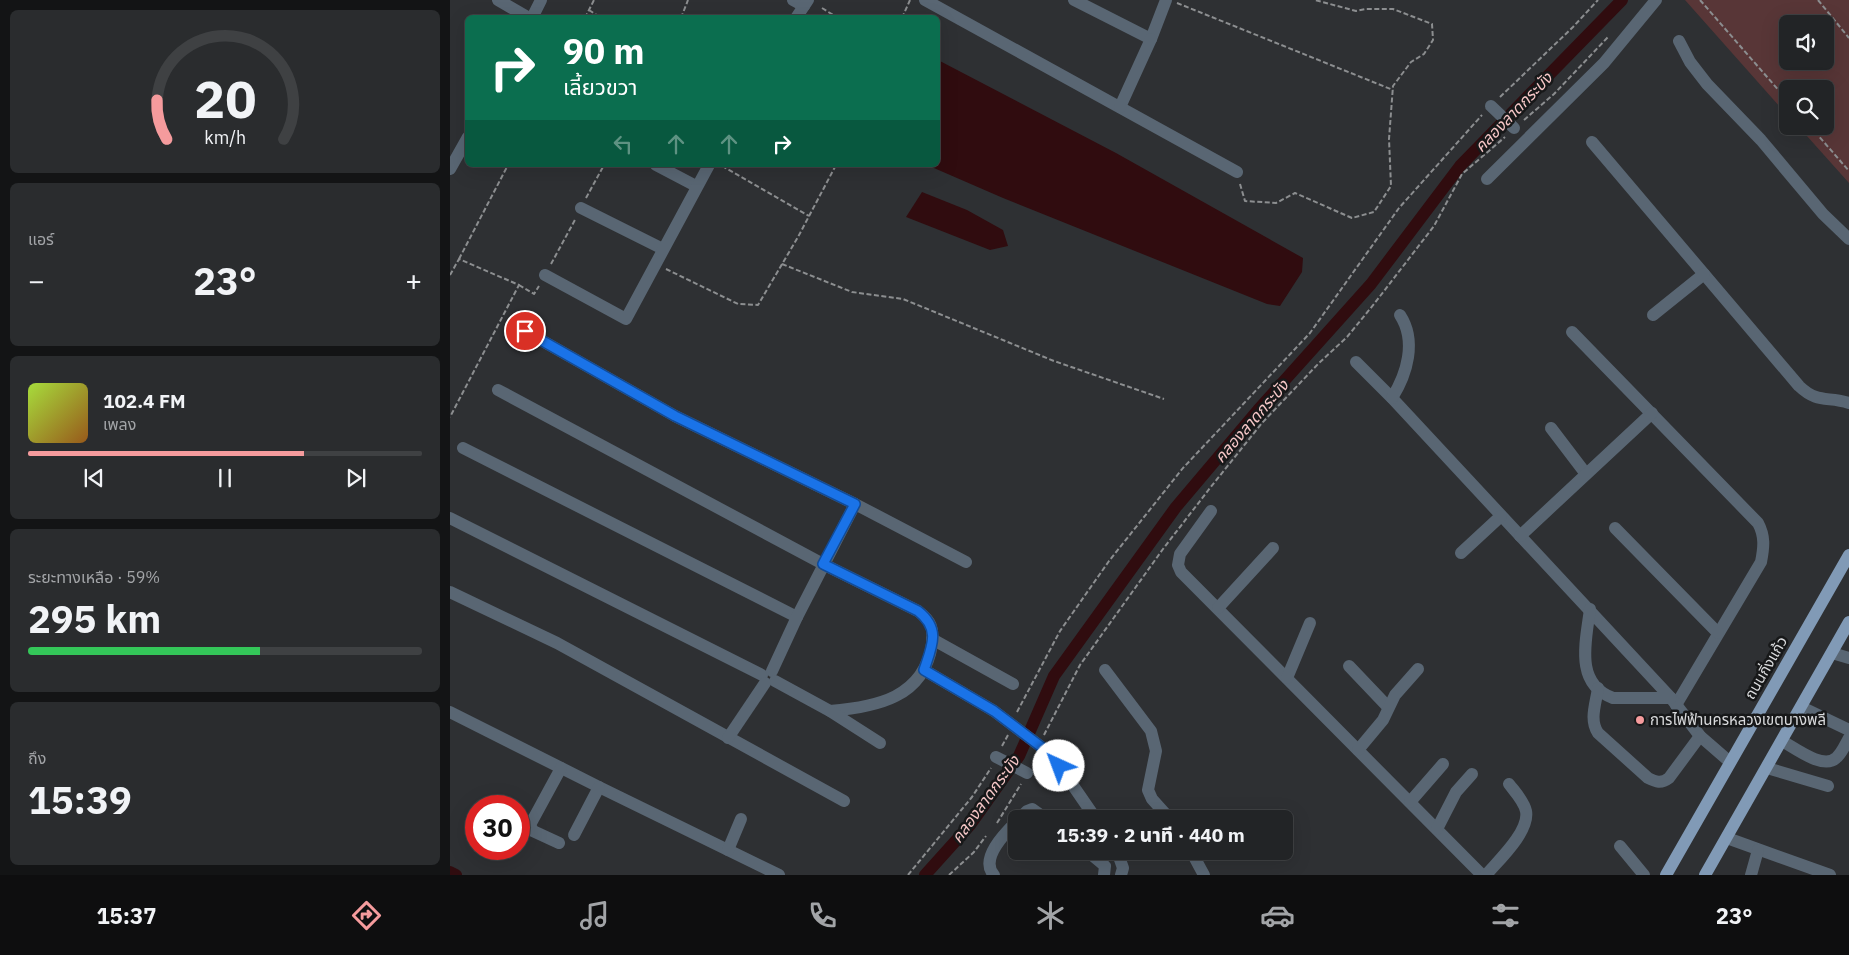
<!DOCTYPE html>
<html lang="th">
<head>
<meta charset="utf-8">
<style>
  body { margin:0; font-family:"IBM Plex Sans","Noto Sans Thai",sans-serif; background:#2a2c2e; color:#f1f3f6; height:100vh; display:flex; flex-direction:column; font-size:19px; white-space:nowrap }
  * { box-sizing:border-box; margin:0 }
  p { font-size:16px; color:#a2a4a7 }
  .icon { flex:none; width:28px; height:28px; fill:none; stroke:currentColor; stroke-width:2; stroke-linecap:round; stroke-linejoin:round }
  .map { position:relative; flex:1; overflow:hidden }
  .sheet { display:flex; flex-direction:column; gap:10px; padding:10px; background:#131415; width:450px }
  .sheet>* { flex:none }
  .top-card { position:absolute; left:15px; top:15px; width:475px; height:152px; border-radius:8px; box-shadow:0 5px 20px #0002,0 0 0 1px #3f4143; background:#0b6e4f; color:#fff; overflow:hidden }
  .fabs { position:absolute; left:1329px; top:15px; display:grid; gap:10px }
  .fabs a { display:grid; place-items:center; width:55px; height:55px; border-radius:8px; background:#222426; box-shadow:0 5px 20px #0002,0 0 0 1px #3f4143; font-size:25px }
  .speed { position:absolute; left:15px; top:795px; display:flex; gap:10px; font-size:25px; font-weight:700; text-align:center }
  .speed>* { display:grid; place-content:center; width:65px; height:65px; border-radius:50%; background:#222426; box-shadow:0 5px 20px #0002,0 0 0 1px #3f4143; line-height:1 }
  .speed .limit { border:8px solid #d22; background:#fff; color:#111 }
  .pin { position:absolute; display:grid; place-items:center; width:42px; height:42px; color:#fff; margin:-21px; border:2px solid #fff; border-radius:50%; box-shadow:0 1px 5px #0007 }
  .me { position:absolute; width:55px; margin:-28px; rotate:317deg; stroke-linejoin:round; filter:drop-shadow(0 0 4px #0008) }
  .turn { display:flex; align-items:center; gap:18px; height:105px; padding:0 15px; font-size:22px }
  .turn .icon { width:65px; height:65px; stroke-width:2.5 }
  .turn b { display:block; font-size:35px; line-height:42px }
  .lanes { display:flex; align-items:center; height:48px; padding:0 15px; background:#0003; justify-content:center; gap:25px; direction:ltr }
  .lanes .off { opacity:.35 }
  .big { font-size:38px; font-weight:800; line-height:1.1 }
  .sheet .tile { flex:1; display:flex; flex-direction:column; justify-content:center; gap:8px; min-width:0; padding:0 18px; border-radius:8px; background:#2a2c2e }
  .sheet .dial { align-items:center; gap:0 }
  .dial svg { height:130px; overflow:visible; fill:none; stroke:#3f4143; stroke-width:7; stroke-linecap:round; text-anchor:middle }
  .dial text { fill:#f1f3f6; stroke:none }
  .song { display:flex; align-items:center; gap:15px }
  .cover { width:60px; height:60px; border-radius:8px; background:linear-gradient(135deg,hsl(80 70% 55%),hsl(30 70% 35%)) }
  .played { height:5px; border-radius:2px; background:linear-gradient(90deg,#f59b9d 70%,#3f4143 70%) }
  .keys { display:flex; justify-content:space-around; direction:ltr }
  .heat { display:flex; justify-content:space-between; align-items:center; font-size:28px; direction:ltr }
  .charge { height:8px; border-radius:4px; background:linear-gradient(90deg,#34c759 59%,#3f4143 0) }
  .trip { position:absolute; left:558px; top:810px; width:285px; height:50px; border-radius:8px; background:#222426; box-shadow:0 5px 20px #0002,0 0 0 1px #3f4143; font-weight:800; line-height:50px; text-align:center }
  .tab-bar { display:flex; height:80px; justify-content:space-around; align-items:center; background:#0e0e0f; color:#a2a4a7 }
  .tab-bar .icon { width:35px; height:35px }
  .tab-bar .active { color:#f59b9d }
  .tab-bar b { font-size:22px; color:#f1f3f6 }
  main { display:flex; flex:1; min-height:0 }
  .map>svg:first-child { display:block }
  .green { fill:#583637; fill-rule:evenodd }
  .water { fill:#300c0f }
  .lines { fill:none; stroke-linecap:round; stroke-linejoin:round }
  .canal { stroke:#300c0f; stroke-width:12 }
  .path { stroke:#8c8e90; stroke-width:2; stroke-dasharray:5 2.5; stroke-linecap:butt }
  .minor { stroke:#596673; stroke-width:12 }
  .major { stroke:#819ab6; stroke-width:12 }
  .route-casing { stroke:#114b97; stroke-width:12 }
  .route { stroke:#1a73e8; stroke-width:9 }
  .poi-dot { fill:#f59b9d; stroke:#171819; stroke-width:2 }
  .labels { text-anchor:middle; stroke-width:5; stroke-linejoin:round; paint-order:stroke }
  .street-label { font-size:15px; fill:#dadbdd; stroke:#171819 }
  .poi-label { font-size:15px; fill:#dadbdd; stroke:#171819; text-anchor:start }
  .water-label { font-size:16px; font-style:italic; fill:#f6c7c7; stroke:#171819 }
</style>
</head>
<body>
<main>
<section class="sheet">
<div class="tile dial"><svg viewBox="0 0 100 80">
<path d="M14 69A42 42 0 1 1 86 69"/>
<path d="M14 69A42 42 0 0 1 8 45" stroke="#f59b9d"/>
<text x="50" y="56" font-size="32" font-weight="700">20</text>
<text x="50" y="72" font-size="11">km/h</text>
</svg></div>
<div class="tile"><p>แอร์</p>
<div class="heat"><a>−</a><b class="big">23°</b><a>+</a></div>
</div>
<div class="tile">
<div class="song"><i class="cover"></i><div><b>102.4 FM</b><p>เพลง</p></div></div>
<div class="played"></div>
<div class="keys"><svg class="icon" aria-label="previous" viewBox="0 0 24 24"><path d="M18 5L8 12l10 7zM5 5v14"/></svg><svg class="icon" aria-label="pause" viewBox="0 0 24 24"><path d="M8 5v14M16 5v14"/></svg><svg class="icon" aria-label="next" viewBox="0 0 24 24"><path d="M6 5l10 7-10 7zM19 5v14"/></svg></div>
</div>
<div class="tile"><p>ระยะทางเหลือ · 59%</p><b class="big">295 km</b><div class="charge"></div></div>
<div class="tile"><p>ถึง</p><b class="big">15:39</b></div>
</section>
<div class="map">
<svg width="1399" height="875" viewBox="0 0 1399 875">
  <rect width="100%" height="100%" fill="#2e3033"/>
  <!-- green -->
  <path class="green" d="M1235 0H1399V183L1348 126H1375V89H1338L1337 115ZM1338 24H1375V61H1338Z"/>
  <!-- water -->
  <g class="water">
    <polygon points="488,60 666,153 853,258 852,272 830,306 817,304 553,198 477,165 488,165"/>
    <polygon points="472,192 517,210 553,230 558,246 540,250 456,217"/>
  </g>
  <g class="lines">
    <!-- canal -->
    <g class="canal">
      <polyline points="0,872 6,875"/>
      <polyline points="475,875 520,825 569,756 604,676 726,507 808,410 921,284 1010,166 1172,0"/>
    </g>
    <!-- path -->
    <g class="path">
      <polyline points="1250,0 1338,101"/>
      <polyline points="1368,0 1399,38"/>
      <polyline points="727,3 943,90"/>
      <polyline points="372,8 388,18"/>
      <polyline points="139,10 151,18"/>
      <polyline points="135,18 144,0"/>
      <polyline points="231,18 238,0"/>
      <polyline points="452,18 460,0"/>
      <polyline points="1050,97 1123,27 1148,0"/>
      <polyline points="1074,120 1104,94 1159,36"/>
      <polyline points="1360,126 1399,171"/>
      <polyline points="272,166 359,216"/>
      <polyline points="790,184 795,201 826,203 845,193 902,218 924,212 941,186 939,139 943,86 961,62 974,54 983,40 982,24 943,9 916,9 906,11 865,0"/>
      <polyline points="136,198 154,165"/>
      <polyline points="9,259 58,165"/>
      <polyline points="101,264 126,218"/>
      <polyline points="332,264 402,292 453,299 604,361 714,399"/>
      <polyline points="216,269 288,304 308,305 348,237 386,165"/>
      <polyline points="0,275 9,259 69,285 0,417"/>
      <polyline points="69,285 84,294 89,286"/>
      <polyline points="567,712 610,631 659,561 733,468 860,333 949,208 1032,115"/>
      <polyline points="594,735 630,665 713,549 760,488 812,423 868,364 897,337 924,304 984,226 1012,174 1055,137"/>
      <polyline points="552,746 558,735"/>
      <polyline points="547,823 571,784"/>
      <polyline points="458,875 522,797 541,768"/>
      <polyline points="499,875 524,852 536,836"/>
    </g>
    <!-- minor -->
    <g class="minor">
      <polyline points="48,0 79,18"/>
      <polyline points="343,0 354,6"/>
      <polyline points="475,0 787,172"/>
      <polyline points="624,0 701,39 716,0"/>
      <polyline points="82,18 91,0"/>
      <polyline points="346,18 358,0"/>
      <polyline points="1229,41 1240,62 1257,84 1311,140 1373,214 1399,239"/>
      <polyline points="1041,106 1064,128"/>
      <polyline points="670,107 701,39"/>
      <path d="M1142 142 1349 386C1368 404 1377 396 1399 403"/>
      <polyline points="206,165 246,186"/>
      <polyline points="0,169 18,137"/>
      <polyline points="1037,179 1154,63 1206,0"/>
      <polyline points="131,208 213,249"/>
      <polyline points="95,275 176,319 259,165"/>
      <polyline points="1203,315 1254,274"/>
      <polyline points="75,331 225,416 405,504 516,562"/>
      <path d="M1122 332 1308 523C1315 536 1314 547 1311 562L1226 705"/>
      <polyline points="906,362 942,398 1221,698 1250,736 1280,762"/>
      <path d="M48 390 373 564 468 611C481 621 484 628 482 644 474 698 426 707 380 711"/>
      <path d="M942 398C957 374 967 341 950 315"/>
      <polyline points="1101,428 1136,474"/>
      <polyline points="13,448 347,617"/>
      <polyline points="761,511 730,554 728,565 731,572 1032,875"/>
      <polyline points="0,518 312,675"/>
      <polyline points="1165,528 1268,633"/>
      <polyline points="1070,536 1202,413"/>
      <polyline points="1011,553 1051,516"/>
      <polyline points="0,592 107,643 394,801"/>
      <polyline points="768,608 823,548"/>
      <path d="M1140 609C1136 641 1124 684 1163 698H1221"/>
      <polyline points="482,639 563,684"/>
      <polyline points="1382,653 1399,658"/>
      <polyline points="899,666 938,707"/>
      <polyline points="474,670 544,711 602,755 646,819"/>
      <polyline points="655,670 701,731 706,751 698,790 702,799 720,819"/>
      <polyline points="322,671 347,617 405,504"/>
      <polyline points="837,678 860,623"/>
      <polyline points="325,681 380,711 430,743"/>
      <path d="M1148 688C1146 703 1139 720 1148 733L1198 778C1206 782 1211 784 1219 778L1250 736"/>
      <polyline points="1351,707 1399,730"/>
      <polyline points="0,712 149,787 329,875"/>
      <polyline points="278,738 315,683"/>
      <path d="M1332 741C1345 748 1373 770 1386 758 1392 753 1395 745 1399 738"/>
      <polyline points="908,750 933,720 945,695 968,669"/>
      <polyline points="546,757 577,773"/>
      <polyline points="1317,768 1378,786"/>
      <polyline points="960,802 993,764"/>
      <polyline points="569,819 577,811 582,809 596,819"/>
      <polyline points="987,829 1006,792 1022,774"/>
      <polyline points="124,835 149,787"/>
      <polyline points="1277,838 1380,875"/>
      <polyline points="109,843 83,831 80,825 111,768"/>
      <polyline points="1170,846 1194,875"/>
      <polyline points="278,850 291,819"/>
      <polyline points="637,851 655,866 654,875"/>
      <polyline points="667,851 673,868 671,875"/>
      <polyline points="741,851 754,875"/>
      <path d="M544 875C529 859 555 833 566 822"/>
      <path d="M1036 875C1049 860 1080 831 1076 811 1074 801 1065 792 1059 784"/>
      <polyline points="1301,875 1308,850"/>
    </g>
    <!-- major -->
    <g class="major">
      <polyline points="1216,875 1399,555"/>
      <polyline points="1255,875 1399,622"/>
    </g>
  </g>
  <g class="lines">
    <defs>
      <path id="route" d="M75 331 225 416 405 504 373 564 468 611C491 629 482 646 474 670L544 711 602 755 609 766"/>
    </defs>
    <!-- route casing -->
    <use href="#route" class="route-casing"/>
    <!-- route -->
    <use href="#route" class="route"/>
  </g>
  <!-- markers -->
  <circle class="poi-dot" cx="1190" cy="720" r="5"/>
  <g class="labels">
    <!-- street labels -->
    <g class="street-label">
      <text transform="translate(1316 668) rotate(-60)" y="5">ถนนกิ่งแก้ว</text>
    </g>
    <!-- poi labels -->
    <g class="poi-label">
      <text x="1200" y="725">การไฟฟ้านครหลวงเขตบางพลี</text>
    </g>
    <!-- water labels -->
    <g class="water-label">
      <text transform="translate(1063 112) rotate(-46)" y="6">คลองลาดกระบัง</text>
      <text transform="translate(801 421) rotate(-49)" y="6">คลองลาดกระบัง</text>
      <text transform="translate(535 799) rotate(-54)" y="6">คลองลาดกระบัง</text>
    </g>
  </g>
</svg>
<div class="fabs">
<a><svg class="icon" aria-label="sound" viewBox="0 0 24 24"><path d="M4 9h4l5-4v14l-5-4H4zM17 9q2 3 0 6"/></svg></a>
<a><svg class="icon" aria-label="search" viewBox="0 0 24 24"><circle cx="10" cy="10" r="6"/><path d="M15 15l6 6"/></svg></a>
</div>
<div class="speed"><div class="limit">30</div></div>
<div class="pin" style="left:75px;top:331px;background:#d93025"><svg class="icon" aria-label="arrive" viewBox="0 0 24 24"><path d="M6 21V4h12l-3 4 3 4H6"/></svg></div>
<svg class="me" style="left:609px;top:766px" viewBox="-20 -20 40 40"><circle r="19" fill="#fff"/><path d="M0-13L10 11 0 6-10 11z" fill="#1a73e8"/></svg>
<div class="trip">15:39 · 2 นาที · 440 m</div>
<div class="top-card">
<div class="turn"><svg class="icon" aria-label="right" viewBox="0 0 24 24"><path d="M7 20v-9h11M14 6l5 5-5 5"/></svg><div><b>90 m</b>เลี้ยวขวา</div></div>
<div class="lanes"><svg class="icon off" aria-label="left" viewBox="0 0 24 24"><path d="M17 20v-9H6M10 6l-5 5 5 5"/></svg><svg class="icon off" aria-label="ahead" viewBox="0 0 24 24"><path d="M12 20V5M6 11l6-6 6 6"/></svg><svg class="icon off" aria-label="ahead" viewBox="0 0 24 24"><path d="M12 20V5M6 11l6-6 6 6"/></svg><svg class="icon" aria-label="right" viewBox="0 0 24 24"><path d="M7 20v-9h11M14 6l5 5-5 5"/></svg></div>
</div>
</div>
</main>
<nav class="tab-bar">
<b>15:37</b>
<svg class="icon active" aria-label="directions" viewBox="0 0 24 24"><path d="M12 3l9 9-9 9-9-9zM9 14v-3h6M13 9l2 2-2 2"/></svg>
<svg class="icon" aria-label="music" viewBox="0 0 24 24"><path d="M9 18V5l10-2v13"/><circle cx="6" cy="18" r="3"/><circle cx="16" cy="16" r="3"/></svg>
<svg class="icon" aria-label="phone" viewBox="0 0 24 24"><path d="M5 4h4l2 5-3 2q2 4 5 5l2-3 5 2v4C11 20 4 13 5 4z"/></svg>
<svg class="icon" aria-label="climate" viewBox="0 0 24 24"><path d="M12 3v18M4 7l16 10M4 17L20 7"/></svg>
<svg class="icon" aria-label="car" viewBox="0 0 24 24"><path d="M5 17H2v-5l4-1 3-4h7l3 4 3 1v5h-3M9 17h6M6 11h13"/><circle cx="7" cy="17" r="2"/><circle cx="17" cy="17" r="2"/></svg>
<svg class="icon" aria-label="filters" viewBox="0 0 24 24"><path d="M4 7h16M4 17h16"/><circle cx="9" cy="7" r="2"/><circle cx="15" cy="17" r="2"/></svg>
<b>23°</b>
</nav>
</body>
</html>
